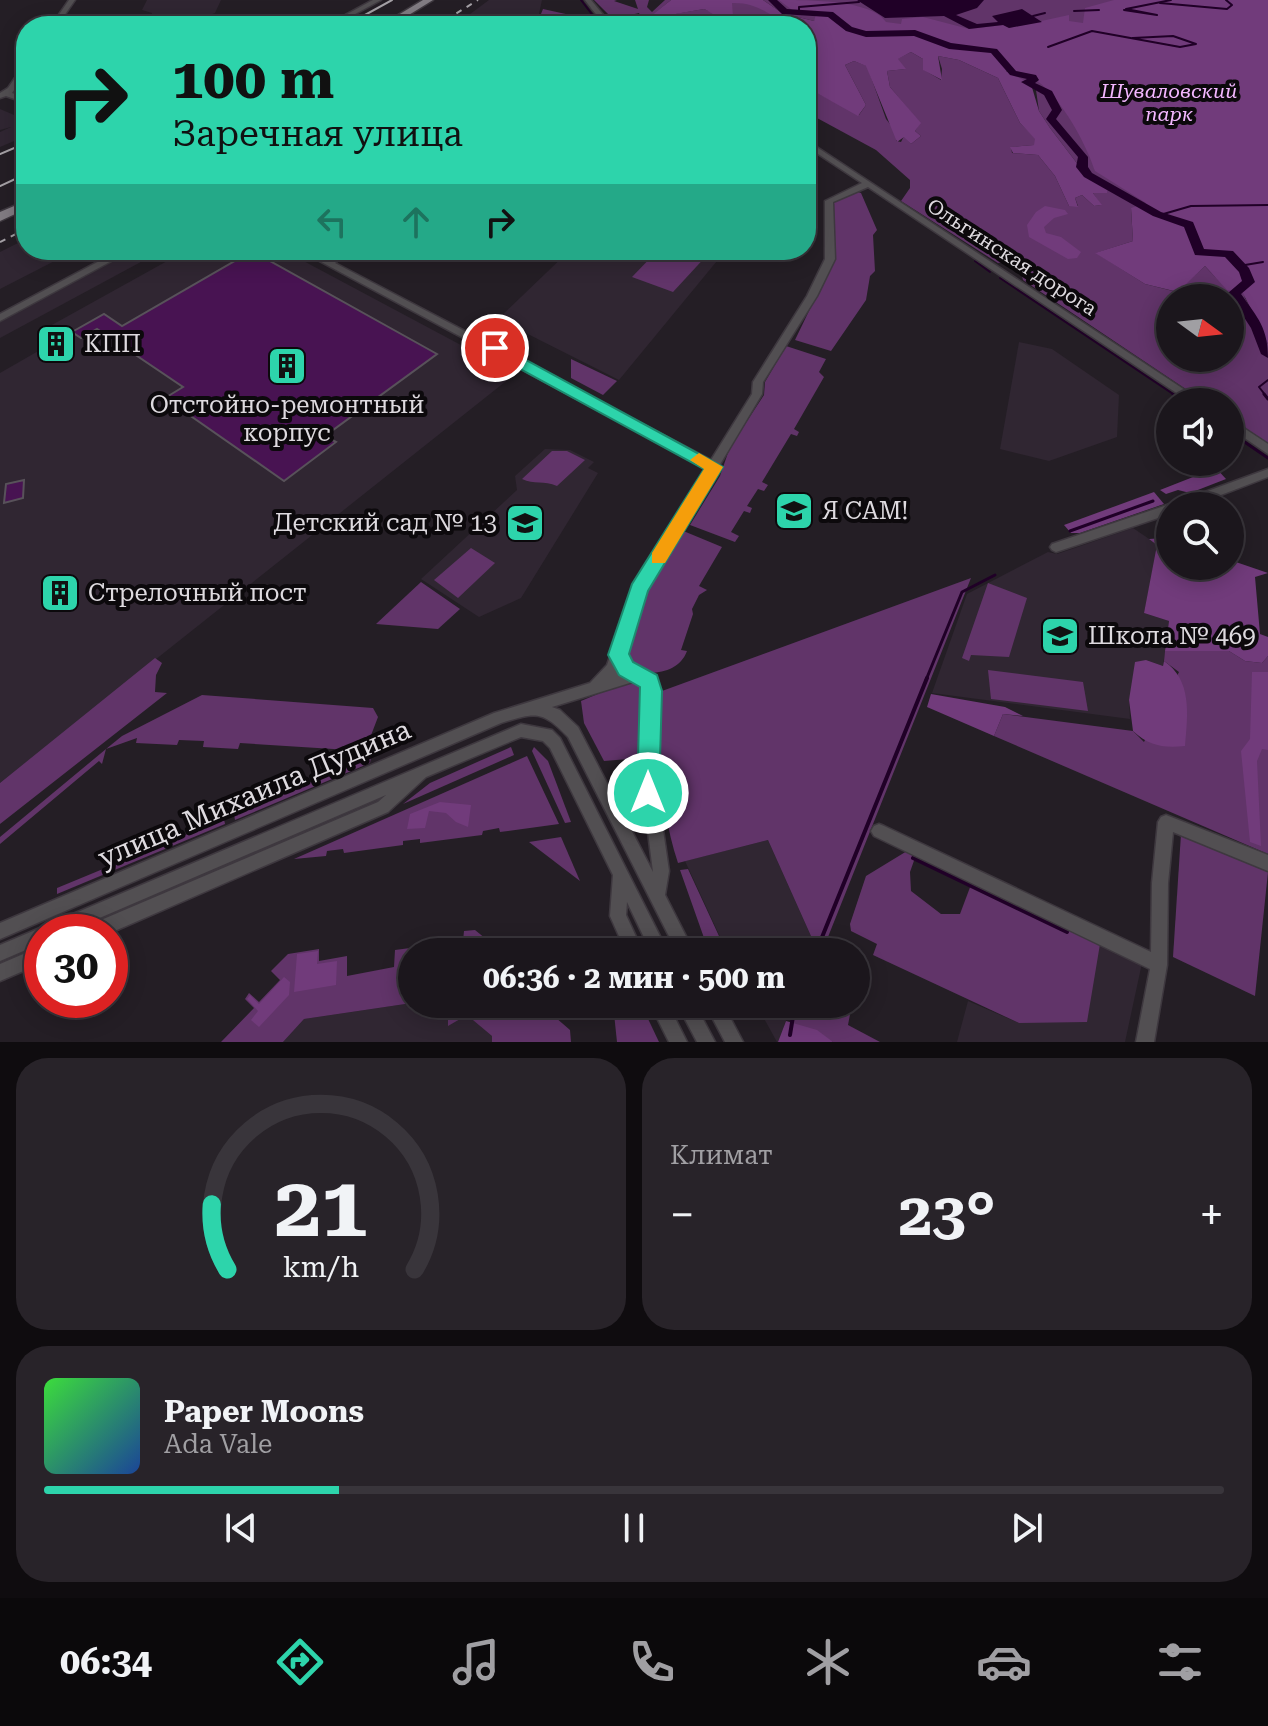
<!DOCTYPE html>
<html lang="ru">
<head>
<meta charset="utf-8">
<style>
  body { margin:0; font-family:"Roboto Serif",serif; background:#282329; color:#f1f3f6; height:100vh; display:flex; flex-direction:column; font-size:30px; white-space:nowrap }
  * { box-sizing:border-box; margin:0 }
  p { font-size:26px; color:#a09fa3 }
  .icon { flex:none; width:44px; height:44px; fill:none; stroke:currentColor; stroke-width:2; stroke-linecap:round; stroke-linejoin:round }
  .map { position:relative; height:1042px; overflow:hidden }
  .sheet { display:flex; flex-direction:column; gap:16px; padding:16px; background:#0f0c0f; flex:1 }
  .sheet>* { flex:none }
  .guide { position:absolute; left:16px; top:16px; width:800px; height:244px; border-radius:32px; box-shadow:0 4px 20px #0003,0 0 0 2px #39353b; background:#2dd4ab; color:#111; overflow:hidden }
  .needle { width:52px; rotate:105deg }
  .tools { position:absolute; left:1156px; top:284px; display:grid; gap:16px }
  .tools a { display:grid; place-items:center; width:88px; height:88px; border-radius:50%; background:#1b161c; box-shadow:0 4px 20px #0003,0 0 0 2px #39353b; font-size:40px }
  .speed { position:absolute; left:24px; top:914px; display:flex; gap:16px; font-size:40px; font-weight:700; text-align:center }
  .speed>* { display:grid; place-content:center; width:104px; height:104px; border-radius:50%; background:#1b161c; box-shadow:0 4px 20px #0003,0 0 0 2px #39353b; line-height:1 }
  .speed .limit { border:12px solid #d22; background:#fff; color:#111 }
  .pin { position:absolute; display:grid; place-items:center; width:68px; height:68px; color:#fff; margin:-34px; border:4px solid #fff; border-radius:50%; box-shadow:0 2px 8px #0007 }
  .me { position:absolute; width:88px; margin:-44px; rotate:0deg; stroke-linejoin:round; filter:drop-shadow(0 0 6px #0008) }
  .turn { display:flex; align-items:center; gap:28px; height:168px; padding:0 24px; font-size:36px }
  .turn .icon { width:104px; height:104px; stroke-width:2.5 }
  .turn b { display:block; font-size:56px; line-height:68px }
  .lanes { display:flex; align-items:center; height:76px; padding:0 24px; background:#0003; justify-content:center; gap:40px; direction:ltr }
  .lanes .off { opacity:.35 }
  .big { font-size:60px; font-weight:700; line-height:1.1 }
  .sheet .tile { flex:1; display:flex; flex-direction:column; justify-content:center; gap:12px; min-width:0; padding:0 28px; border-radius:32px; background:#282329 }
  .sheet .dial { align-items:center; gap:0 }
  .dial svg { height:208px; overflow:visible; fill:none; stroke:#39353b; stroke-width:7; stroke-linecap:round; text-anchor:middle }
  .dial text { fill:#f1f3f6; stroke:none }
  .song { display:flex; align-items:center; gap:24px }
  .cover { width:96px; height:96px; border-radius:12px; background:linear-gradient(135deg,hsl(120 70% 55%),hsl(220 70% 35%)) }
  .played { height:8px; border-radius:4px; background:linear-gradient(90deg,#2dd4ab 25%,#39353b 25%) }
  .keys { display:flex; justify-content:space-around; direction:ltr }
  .heat { display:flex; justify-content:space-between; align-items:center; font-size:44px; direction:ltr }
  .sheet .tiles { flex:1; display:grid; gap:16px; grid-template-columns:1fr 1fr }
  .tile:last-child { grid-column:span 2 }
  .trip { position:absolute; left:398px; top:938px; width:472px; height:80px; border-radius:40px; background:#1b161c; box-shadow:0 4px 20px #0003,0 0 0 2px #39353b; font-weight:700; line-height:80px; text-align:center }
  .dock { display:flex; height:128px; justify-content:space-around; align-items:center; background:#0b090b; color:#a09fa3 }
  .dock .icon { width:56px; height:56px }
  .dock .selected { color:#2dd4ab }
  .dock b { font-size:36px; color:#f1f3f6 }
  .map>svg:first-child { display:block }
  .built { fill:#302632 }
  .green { fill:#613469; fill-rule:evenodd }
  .forest { fill:#713b7b }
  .water { fill:#200027 }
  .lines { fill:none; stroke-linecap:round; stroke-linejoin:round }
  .stream-far2 { stroke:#200027; stroke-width:2 }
  .stream-far1 { stroke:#200027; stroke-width:3 }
  .stream { stroke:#200027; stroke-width:4 }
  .river { fill:#200027; fill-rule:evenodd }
  .building { fill:#481352; stroke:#58525a; stroke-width:2 }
  .minor-casing { stroke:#3e383f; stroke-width:3 }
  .major-casing { stroke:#3e383f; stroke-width:3 }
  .minor { fill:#524f52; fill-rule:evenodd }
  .major { fill:#827c83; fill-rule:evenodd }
  .tram { stroke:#a5a1a6; stroke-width:2 }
  .rail { stroke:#a5a1a6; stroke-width:2; stroke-dasharray:6 6; stroke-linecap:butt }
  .route { fill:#2dd4ab; stroke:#1d8a6f; stroke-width:2 }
  .slow { fill:#f59e0b }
  .labels { text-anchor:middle; stroke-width:8; stroke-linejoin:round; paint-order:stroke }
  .far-park-label { font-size:20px; font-style:italic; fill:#f3b7ff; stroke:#0c090c }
  .far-street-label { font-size:20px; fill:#dedadf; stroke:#0c090c }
  .poi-label { font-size:24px; fill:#dedadf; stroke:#0c090c; text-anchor:start }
  .near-street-label { font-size:28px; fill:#dedadf; stroke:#0c090c }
</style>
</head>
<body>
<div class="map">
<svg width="1268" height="1042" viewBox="0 0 1268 1042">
  <rect width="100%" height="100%" fill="#241e25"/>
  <!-- built -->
  <g class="built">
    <polygon points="147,0 221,0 215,13 200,19 160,21 151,17 152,13 142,10"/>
    <polygon points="489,0 542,0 539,14 510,14 492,26 454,26"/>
    <polygon points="0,109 26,120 26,136 0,147 0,132 11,127 0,130"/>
    <polygon points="26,239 26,250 76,250 0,289 0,252"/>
    <polygon points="135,250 163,250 0,338 0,322"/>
    <polygon points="187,250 283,250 515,374 0,783 0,373 54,342 41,331"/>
    <polygon points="570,250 726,250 619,380 498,319"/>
    <polygon points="1019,342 1052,349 1119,395 1117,437 1049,461 1000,449"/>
    <polygon points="545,449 570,450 594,462 588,468 598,473 521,598 479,617 421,579 517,490 515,476"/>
    <polygon points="1133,528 1158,545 1144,613 1169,621 1163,666 1146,660 1129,700 1130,719 932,693 967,594 1048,552 1057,554"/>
    <polygon points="768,840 815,945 812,952 727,952 685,861"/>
    <polygon points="1100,944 1142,963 1125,1042 957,1042 968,1001 1019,1023"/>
    <polygon points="412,1003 448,1004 448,1025 467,1014 492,1036 492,1042 283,1042 304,1019"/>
    <polygon points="756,1004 792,1004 778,1042 777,1042"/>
  </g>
  <!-- green -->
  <g class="green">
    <polygon points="594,0 617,0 614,1 638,9 635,0 649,0 647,7 652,12 665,0 671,0 649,18 704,9 712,12 730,9 732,3 751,3 793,26 656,26 642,20 639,13 613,19"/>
    <path d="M763 0H1267L1268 28 1251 44 1268 50V321L1244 296 1268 344V444L1230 419V402H1205L1023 280 1020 268 1027 264 1022 259 998 263 901 201 910 188V180L876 150 806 112V87L859 115 866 105 845 65 854 61 867 66 886 119 897 133 896 141 901 142 904 136 911 144 921 136 915 131 920 123 890 87 887 71 905 69 897 59 911 52 923 59 924 70 941 80 942 69 938 56 959 60 998 78 1020 123 1035 138V145L1011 147 1012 153 1038 155 1055 176 1069 206H1078L1075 198 1082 195 1094 206 1101 205 1093 193H1106L1108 187 1089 179 1050 128 1039 111 1036 90 1005 70 1012 69 998 52 991 49 969 44 953 46 920 32 884 34 861 31 832 14 820 13 814 21 782 13ZM1145 204 1194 225 1199 230 1201 249 1242 259 1266 287C1237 300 1225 288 1205 266L1177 292 1145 284 1096 253 1133 241 1131 209ZM1170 298H1230V358H1170Z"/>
    <polygon points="543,9 593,20 598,26 515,26 522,22 522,15 541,14"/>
    <polygon points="855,191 861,193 877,230 873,235 875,271 870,276 866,300 831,351 795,340 834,259 833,202"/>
    <polygon points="658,250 709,253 673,292 632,277"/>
    <polygon points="786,346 826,359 819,372 824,377 794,429 799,432 797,436 791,434 762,482 768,485 764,491 758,489 747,506 752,508 750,513 744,511 731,532 739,536 735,542 690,525 720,476 730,447 764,395 765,382"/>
    <polygon points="571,359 617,381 603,395 571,378"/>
    <path d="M552 451H567L585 460 557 486C544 480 534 485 522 479Z"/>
    <path d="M681 530 722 547 699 586 707 590 699 595 692 609 693 614 681 650 687 651C679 673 652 676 632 670L624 657 640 601Z"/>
    <polygon points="471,548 495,563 458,598 434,580"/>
    <path d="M971 578 826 942 815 945 768 840 678 863C659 805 659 751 662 691Z"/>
    <polygon points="421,582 460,609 438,629 376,624"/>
    <polygon points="988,583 1027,598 1009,657 971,655 969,661 962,658"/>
    <polygon points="1165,651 1229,651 1245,661 1262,663 1268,656 1268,854 994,736 1003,714 1133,731 1144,742 1179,672 1164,661"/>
    <polygon points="155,658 162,663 156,675 155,692 167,693 0,824 0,783"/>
    <polygon points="988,670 1083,682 1088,711 991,699"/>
    <polygon points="631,680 643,683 644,689 641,758 604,761 584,723 581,701"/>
    <polygon points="202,695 373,708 378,717 365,751 240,743 238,749 203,747 204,741 179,740 177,745 136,743 137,738 106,749 102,764 99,761 0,844 0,837 106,749 122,736"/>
    <polygon points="511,747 514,755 403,804 430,783"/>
    <polygon points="534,747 548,761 571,822 565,823 532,751"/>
    <polygon points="527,756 559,824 500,832 499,828 483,831 482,835 420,843 420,839 403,841 403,845 344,853 343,849 327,851 326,856 294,859"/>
    <polygon points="371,757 370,763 235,820 234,814"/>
    <polygon points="224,819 225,824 57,894 57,888"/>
    <polygon points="1181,834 1268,872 1255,996 1173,957"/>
    <polygon points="561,837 580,881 529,842"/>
    <polygon points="907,851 916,855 910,872 911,891 941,914 960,914 972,882 1100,944 1087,1022 1019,1023 873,955 877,944 851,931 850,924 866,876"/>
    <polygon points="688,869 725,949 727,952 709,952 680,870"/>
    <polygon points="475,930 502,952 412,952 412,1003 304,1019 283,1042 221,1042 254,1008 245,999 249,993 259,1002 280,980 271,971 288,954 319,949 319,961 347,956 347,976 394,967 395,950 463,941 464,931"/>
    <polygon points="448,1004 540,1004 570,1030 571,1042 492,1042 492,1036 467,1015 448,1026"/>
    <polygon points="613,1004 641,1004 659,1042 617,1042"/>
    <polygon points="799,1004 852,1004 848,1025 880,1042 833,1042 793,1024"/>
  </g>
  <!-- forest -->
  <g class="forest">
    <path d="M671 0H763L782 13 814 21 817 11 792 10 779 0C810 0 872 0 886 22L901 24 902 19 923 17 969 29 1004 25 1009 28 1069 15V21L1083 23 1085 8 1114 0H1268V344L1243 293 1227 290 1205 266 1178 292 1145 284 1095 253 1133 241 1131 208 1146 203 1095 171C1085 139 1045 64 1006 71L1031 84 1039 111 1050 128 1089 179 1108 187 1107 193H1093L1102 205 1094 206 1082 195 1075 198 1078 207 1069 206 1055 176 1038 155 1013 153 1010 147 1034 145 1035 139 1020 123 998 78 959 60 938 56 942 80 923 70V59L911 52 898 59 906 69 887 71 890 87 921 123 915 131 921 136 911 144 904 137 897 142 866 66 854 61 845 65 866 105 858 116 806 87V39L812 32 806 30V26C774 26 767 2 732 3L733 17C723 25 714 13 704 9L647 19Z"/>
    <polygon points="1045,206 1065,210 1068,214 1054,218 1044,227 1046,233 1061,237 1081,252 1077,258 1068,259 1029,237 1027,225 1036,212"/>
    <polygon points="1216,468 1226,479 1190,493 1178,490 1166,494 1160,490"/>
    <polygon points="1154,492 1164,504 1080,533 1071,533 1064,525"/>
    <polygon points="1164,538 1170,540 1170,566 1230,566 1230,560 1268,573 1255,577 1260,634 1268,637 1268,656 1262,663 1245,661 1229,651 1165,651 1169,621 1144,613 1157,545 1149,539"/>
    <path d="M1146 660 1163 666 1164 661C1192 680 1188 714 1185 746 1163 748 1149 746 1133 731L1129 700 1135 662Z"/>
    <polygon points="1252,672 1268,672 1268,750 1262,749 1257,761 1261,846 1250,842 1241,751 1250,739"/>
    <polygon points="931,694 1005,707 1023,716 1003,714 994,736 927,707"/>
    <polygon points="440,802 471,805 468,827 456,822 446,813 429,811 425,828 407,829 410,814"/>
    <polygon points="318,951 317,964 337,961 336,985 294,992 297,954"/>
    <polygon points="284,977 290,982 289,995 259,1027 251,1020 258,1011 247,999 250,995 259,1004"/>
    <polygon points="786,1021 817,1030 833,1042 778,1042"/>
  </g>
  <!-- water -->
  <polygon class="water" points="857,0 984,0 977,8 956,15 977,24 998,22 992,16 1022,9 1042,22 1009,28 1003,25 969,29 944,16 885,18"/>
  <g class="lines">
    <!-- stream-far2 -->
    <g class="stream-far2">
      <polyline points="581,0 601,26"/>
      <polyline points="1160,3 1227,9 1232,5 1226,0"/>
      <polyline points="1124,10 1157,15 1126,9 1171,0"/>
      <polyline points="1074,11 1099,10"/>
      <polyline points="799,12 799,7 859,2"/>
      <polyline points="1033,16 1045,13"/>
      <polyline points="1048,47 1092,31 1180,47 1196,44 1173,36 1133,38"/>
      <polyline points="1160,215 1191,206 1268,205"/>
      <polyline points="975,261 990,272"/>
      <polyline points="1239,266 1263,262"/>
      <polyline points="1000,278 1176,396"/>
      <polyline points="1266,396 1259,387 1268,380"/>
    </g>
    <!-- stream-far1 -->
    <g class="stream-far1">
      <polyline points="1173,394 1185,402"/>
      <polyline points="1264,394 1268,399"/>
      <polyline points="1230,432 1268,458"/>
      <polyline points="1070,531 1153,501"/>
      <polyline points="926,680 962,592 995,575"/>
    </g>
    <!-- stream -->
    <g class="stream">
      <polyline points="913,858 1067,932"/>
      <polyline points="816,952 927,678"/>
      <polyline points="790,1035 795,1004"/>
    </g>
    <!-- river -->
    <path class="river" d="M768 0H777L787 9 833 12 852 27 866 31 915 30 951 43 997 49 1016 71 1036 75 1039 80 1035 83 1052 91 1062 110 1056 119 1088 157V167L1092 173 1161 212 1193 222 1204 249 1233 251 1249 268 1255 282 1241 294C1258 318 1268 328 1268 358L1261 354 1251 328 1228 293 1242 281 1239 272 1225 257 1195 255 1184 227 1153 216 1084 177 1076 167 1078 157 1046 119 1052 110 1044 95 1021 82 1027 79 1010 75 991 53 949 49 914 36 866 37 846 31 828 17 782 14Z"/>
  </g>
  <!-- building -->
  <g class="building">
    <polygon points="252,251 437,354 325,436 336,442 284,481 165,398 183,387 97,329 81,338 72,332 104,314 122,326"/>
    <polygon points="24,480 23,498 4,503 6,484"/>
  </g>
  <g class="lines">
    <defs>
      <g id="minor">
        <polygon points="69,0 75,0 57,26 51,26"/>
        <polygon points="373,0 381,0 333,26 325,26"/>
        <path d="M585 0H591L604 16 619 26C603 26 594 12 585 0Z"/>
        <polygon points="23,66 26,66 26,73 12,93 26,98 26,103 6,96 0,98 0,93 8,88"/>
        <path d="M806 140 1203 402H1190L868 187 833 202 835 259 817 296 763 382 762 394 645 590 625 653 631 665 654 677 659 691 654 768 669 871 665 895 694 952H677L568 737C542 710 536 712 501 723L0 939V923L494 713 590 683 607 665 635 585 706 468 299 250H311L329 259 339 250H349L335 263 711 460 752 394 753 382 807 296 825 259V201L862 183 806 146ZM636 681 643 685 645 691 640 768 653 872 578 727 560 710 552 707Z"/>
        <polygon points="120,250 132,250 0,321 0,314"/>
        <polygon points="1230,419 1268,444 1268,454 1230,428"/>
        <polygon points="1268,469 1268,477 1192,506 1170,506 1170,514 1056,552 1052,550 1050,547 1052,544 1170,504 1173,506 1175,503"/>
        <polygon points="521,724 552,730 560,738 668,952 651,952 627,902 626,915 643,952 626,952 610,916 613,875 550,748 543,741 521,737 426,777 388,812 110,933 85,932 87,926 378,802 386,795 67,932 42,932 42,943 0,961 0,945"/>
        <polygon points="1166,815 1268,855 1268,871 1173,832 1168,883 1167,965 1154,1042 1136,1042 1150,969 874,836 871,831 874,826 879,824 884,826 1151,952 1152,883 1158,822 1161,817"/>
        <polygon points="42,946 42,963 0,981 0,964"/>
        <polygon points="650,1004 668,1004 687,1042 669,1042"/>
        <polygon points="677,1004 695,1004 715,1042 697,1042"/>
        <polygon points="705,1004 723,1004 743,1042 725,1042"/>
      </g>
      <g id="major">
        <polygon points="423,0 433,0 391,26 380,26"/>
        <polygon points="26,201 26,209 0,221 0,212"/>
      </g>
    </defs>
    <!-- minor casing -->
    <use href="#minor" class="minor-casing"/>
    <!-- major casing -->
    <use href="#major" class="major-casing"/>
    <!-- minor -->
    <use href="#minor" class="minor"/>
    <!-- major -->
    <use href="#major" class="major"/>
    <!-- tram -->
    <g class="tram">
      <polyline points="345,26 392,0"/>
      <polyline points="0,154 26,143"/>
      <polyline points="0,186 26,174"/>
    </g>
    <!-- rail -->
    <g class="rail">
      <polyline points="436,26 478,0"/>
      <polyline points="0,242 26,229"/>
    </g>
  </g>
  <!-- route -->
  <polygon class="route" points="495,343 723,467 648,591 629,654 633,662 657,675 662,691 659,793 656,800 648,803 640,800 637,793 640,687 619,675 608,655 632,584 704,469 489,352 487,348"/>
  <!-- slow -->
  <polygon class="slow" points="699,453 723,467 665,563 652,563 652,553 704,469 690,460"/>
  <!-- icons -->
  <defs>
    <symbol id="building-square" viewBox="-11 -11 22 22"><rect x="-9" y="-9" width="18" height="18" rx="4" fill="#2dd4ab" stroke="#0c090c"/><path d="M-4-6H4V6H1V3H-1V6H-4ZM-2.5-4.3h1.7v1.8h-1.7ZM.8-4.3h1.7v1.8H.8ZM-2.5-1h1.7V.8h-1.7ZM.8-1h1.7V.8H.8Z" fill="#111"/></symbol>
    <symbol id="school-square" viewBox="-11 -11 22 22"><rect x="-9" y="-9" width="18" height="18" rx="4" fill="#2dd4ab" stroke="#0c090c"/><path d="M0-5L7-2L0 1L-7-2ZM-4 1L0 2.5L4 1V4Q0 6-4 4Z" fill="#111"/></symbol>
  </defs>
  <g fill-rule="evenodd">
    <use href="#building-square" x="34" y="322" width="44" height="44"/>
    <use href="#building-square" x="265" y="344" width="44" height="44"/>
    <use href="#school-square" x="772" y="489" width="44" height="44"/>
    <use href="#school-square" x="503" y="501" width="44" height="44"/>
    <use href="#building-square" x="38" y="571" width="44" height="44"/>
    <use href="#school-square" x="1038" y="614" width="44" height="44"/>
  </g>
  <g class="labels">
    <!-- far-park labels -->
    <g class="far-park-label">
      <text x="1169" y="98">Шуваловский<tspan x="1169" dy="23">парк</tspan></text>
    </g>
    <!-- far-street labels -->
    <g class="far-street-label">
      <text transform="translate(1012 257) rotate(33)" y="7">Ольгинская дорога</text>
    </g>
    <!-- poi labels -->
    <g class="poi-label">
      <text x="84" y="352">КПП</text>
      <text x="287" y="413" text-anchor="middle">Отстойно-ремонтный<tspan x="287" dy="28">корпус</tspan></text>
      <text x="822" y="519">Я САМ!</text>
      <text x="497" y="531" text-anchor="end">Детский сад № 13</text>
      <text x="88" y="601">Стрелочный пост</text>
      <text x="1088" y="644">Школа № 469</text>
    </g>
    <!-- near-street labels -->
    <g class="near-street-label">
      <text transform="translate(254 793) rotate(-23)" y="10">улица Михаила Дудина</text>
    </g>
  </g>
</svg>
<div class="tools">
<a><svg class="needle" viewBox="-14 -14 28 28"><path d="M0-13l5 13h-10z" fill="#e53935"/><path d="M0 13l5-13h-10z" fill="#a09fa3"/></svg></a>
<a><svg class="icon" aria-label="sound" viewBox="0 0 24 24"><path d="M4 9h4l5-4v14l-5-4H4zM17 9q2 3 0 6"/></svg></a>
<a><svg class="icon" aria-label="search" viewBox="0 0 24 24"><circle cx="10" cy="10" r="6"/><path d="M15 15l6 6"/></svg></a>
</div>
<div class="speed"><div class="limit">30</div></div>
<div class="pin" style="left:495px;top:348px;background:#d93025"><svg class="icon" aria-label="arrive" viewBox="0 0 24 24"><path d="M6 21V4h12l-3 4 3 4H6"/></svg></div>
<svg class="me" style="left:648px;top:793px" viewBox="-20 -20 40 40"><circle r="17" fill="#2dd4ab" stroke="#fff" stroke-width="3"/><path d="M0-11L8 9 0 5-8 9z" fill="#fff"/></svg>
<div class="trip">06:36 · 2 мин · 500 m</div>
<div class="guide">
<div class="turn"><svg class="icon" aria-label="right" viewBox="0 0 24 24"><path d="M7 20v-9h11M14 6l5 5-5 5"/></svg><div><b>100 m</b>Заречная улица</div></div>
<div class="lanes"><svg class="icon off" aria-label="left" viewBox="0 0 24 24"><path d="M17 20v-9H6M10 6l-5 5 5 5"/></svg><svg class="icon off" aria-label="ahead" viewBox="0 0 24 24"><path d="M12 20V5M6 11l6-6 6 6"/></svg><svg class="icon" aria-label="right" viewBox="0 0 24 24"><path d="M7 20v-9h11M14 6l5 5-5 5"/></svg></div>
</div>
</div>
<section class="sheet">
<div class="tiles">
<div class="tile dial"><svg viewBox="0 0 100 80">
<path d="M14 69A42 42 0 1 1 86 69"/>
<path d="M14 69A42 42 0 0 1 8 44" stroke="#2dd4ab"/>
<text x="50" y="56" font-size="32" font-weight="700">21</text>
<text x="50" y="72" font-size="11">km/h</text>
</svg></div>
<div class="tile"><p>Климат</p>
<div class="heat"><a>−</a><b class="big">23°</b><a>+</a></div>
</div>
<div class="tile">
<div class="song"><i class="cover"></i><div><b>Paper Moons</b><p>Ada Vale</p></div></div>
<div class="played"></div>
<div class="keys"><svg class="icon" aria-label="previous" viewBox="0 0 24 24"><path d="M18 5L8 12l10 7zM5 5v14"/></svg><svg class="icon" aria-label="pause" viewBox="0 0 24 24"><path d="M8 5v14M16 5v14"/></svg><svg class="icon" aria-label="next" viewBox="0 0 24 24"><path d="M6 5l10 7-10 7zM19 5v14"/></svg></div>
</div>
</div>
</section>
<nav class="dock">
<b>06:34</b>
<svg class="icon selected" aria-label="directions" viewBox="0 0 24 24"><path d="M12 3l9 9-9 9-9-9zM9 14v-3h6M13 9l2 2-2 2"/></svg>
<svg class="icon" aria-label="music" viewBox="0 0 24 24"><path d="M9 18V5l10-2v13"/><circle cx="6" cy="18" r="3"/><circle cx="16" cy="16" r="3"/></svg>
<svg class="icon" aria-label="phone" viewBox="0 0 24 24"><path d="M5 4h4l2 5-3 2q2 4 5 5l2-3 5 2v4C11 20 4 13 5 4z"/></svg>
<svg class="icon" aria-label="climate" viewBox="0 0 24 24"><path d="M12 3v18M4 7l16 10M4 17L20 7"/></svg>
<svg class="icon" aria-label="car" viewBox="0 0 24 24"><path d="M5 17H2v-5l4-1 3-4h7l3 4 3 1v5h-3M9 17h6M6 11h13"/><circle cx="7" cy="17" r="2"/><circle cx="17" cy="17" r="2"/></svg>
<svg class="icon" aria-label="filters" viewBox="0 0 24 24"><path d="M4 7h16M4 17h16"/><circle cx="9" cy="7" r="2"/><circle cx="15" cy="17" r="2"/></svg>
</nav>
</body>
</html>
